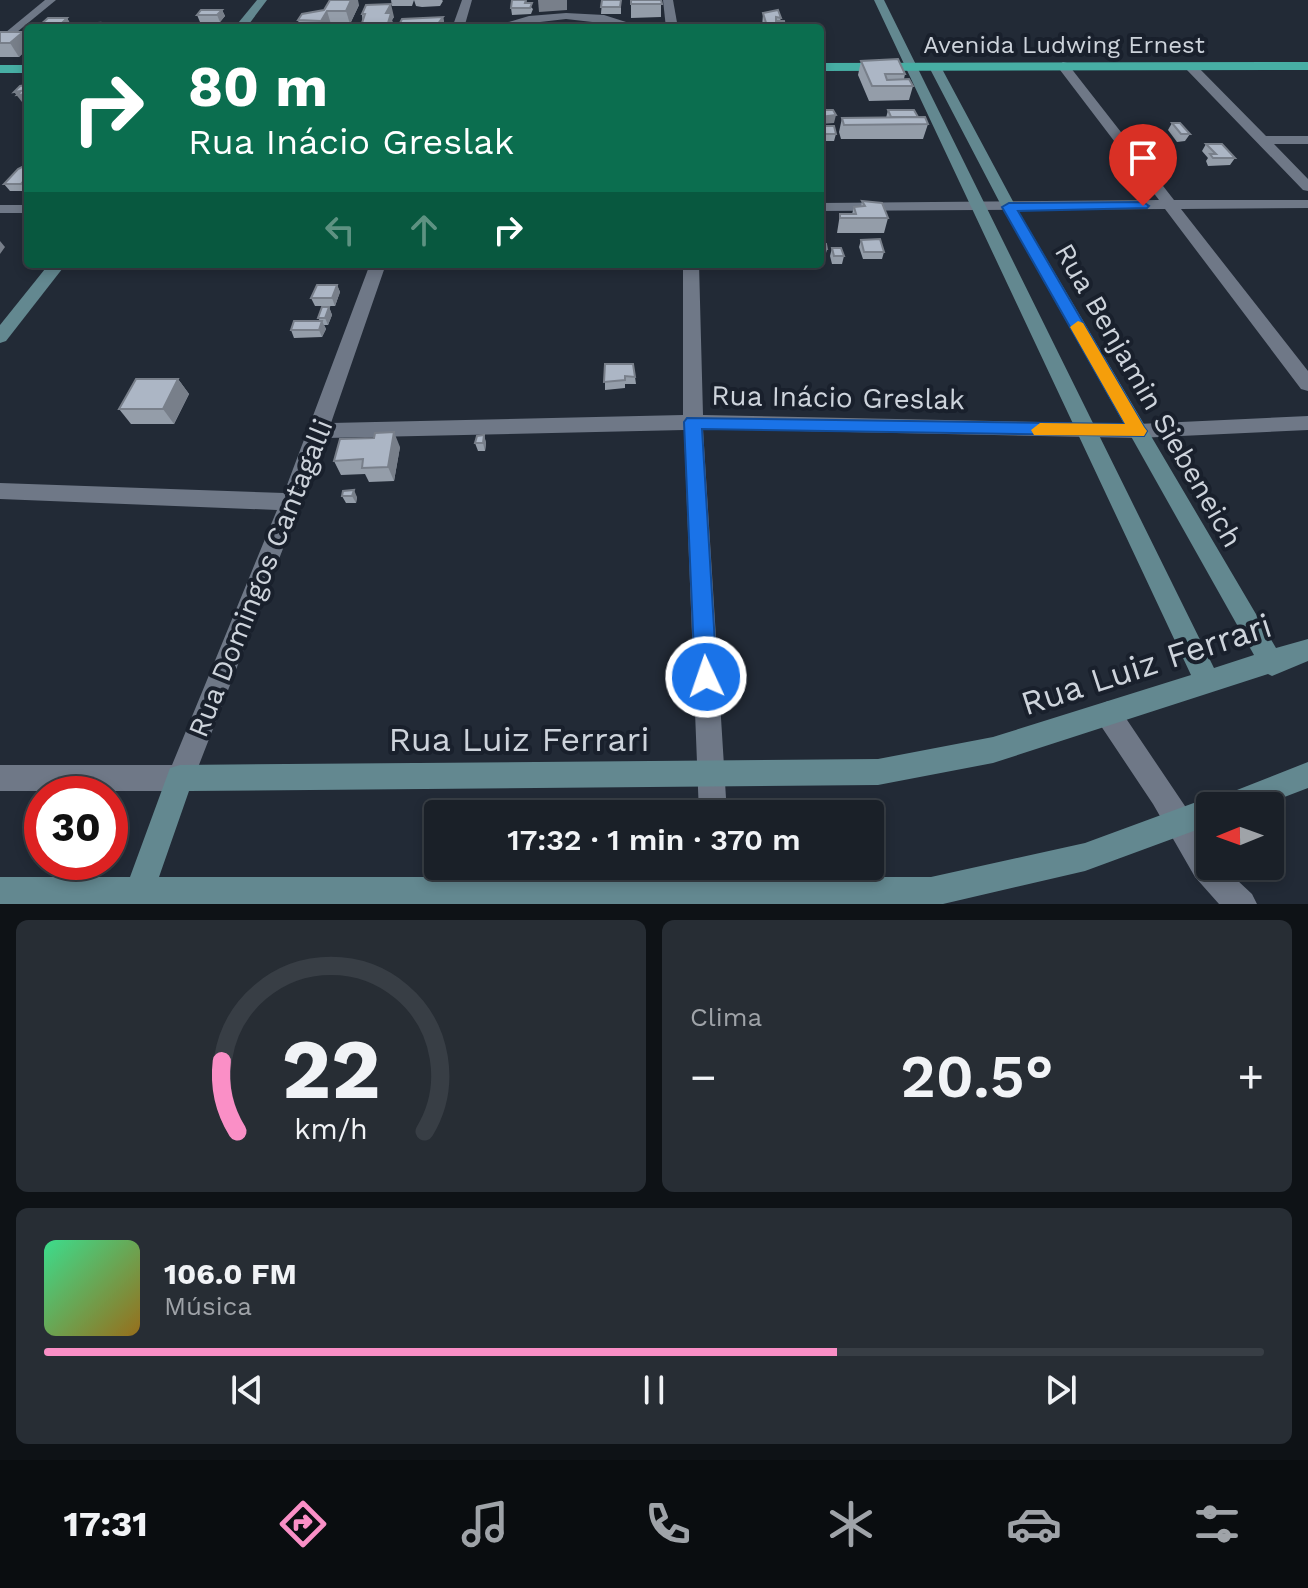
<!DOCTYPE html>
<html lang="pt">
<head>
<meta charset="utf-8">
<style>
  body { margin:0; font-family:"Work Sans",sans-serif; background:#272d34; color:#f1f3f6; height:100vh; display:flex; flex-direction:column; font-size:30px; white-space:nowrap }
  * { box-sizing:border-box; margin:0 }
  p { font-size:26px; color:#9fa3a8 }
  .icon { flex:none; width:44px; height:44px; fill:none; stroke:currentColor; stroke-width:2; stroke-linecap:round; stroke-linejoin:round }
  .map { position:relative; height:904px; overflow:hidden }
  .sheet { display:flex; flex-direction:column; gap:16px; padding:16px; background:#0e1216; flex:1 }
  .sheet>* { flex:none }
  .top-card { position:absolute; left:24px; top:24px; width:800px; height:244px; border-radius:8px; box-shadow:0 4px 12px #0003,0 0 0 2px #383e45; background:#0b6e4f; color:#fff; overflow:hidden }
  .needle { width:52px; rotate:269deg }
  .tools { position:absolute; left:1196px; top:792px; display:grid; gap:16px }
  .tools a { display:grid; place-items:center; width:88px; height:88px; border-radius:8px; background:#1a2028; box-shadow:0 4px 12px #0003,0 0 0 2px #383e45; font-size:40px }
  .speed { position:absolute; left:24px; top:776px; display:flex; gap:16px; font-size:40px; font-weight:700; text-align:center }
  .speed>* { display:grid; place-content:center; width:104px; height:104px; border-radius:50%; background:#1a2028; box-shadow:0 4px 12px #0003,0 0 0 2px #383e45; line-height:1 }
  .speed .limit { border:12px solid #d22; background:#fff; color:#111 }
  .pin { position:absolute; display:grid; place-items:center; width:68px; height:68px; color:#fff; margin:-82px -34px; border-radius:50% 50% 50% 0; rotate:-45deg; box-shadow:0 0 8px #0007 }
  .pin .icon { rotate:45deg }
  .me { position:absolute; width:88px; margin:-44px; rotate:357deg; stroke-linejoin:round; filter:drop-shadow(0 0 6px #0008) }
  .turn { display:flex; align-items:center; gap:28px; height:168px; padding:0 32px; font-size:36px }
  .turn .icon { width:104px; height:104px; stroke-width:2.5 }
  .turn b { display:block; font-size:56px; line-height:68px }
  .lanes { display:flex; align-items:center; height:76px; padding:0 32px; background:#0003; justify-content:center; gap:40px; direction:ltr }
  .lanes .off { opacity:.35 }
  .big { font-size:60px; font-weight:600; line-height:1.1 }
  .sheet .card { flex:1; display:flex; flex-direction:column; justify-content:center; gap:12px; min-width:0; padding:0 28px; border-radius:12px; background:#272d34 }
  .sheet .dial { align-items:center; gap:0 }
  .dial svg { height:208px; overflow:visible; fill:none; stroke:#383e45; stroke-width:7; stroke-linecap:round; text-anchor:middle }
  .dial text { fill:#f1f3f6; stroke:none }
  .song { display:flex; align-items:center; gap:24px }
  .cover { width:96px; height:96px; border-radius:12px; background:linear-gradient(135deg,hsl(150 70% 55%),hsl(40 70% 35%)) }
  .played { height:8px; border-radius:4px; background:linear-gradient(90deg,#fa8fc6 65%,#383e45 65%) }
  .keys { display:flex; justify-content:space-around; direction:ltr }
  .heat { display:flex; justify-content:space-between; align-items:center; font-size:44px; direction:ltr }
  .sheet .tiles { flex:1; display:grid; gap:16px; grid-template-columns:1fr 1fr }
  .card:last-child { grid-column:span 2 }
  .trip { position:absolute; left:424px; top:800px; width:460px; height:80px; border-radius:8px; background:#1a2028; box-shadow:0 4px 12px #0003,0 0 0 2px #383e45; font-weight:600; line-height:80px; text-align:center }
  .tabs { display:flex; height:128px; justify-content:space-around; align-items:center; background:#0a0d10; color:#9fa3a8 }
  .tabs .icon { width:56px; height:56px }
  .tabs .selected { color:#fa8fc6 }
  .tabs b { font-size:36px; color:#f1f3f6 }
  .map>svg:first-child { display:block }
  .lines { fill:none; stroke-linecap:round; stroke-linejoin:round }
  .street { fill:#6f7887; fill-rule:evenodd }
  .secondary { fill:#638890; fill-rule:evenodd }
  .highway { fill:#47aea4; fill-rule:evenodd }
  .wall { fill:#949da9 }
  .shaded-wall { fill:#787f8a }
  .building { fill:#acb6c5; stroke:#787f8a; stroke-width:2 }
  .route { fill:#1a73e8; stroke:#114b97; stroke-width:2 }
  .slow { fill:#f59e0b }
  .labels { text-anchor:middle; stroke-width:8; stroke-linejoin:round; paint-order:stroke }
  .far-street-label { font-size:24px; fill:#cdd3db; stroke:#19202c }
  .street-label { font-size:28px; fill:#cdd3db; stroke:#19202c }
  .near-street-label { font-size:34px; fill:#cdd3db; stroke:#19202c }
</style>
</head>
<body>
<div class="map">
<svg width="1308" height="904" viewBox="0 0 1308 904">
  <rect width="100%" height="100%" fill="#222a36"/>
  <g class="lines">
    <!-- street -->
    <g class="street">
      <polygon points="45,0 56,0 0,46 0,37"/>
      <polygon points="462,0 472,0 464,28 452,28"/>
      <polygon points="663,0 673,0 678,28 666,28"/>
      <polygon points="566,13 604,15 645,28 566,19 488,28 529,16"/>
      <polygon points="1063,62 1067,63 1174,200 1308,200 1308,208 1181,209 1308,371 1308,391 1301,389 1165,209 820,211 820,203 1159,200 1057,66"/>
      <polygon points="1186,63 1194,63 1266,136 1308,136 1308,144 1274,144 1308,179 1308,191 1303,190 1186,69"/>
      <rect x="0" y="205" width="28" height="8"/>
      <polygon points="370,264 386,264 331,423 683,415 683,264 699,264 703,415 1138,424 1308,416 1308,430 1138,438 703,429 727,814 699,814 684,430 326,438 190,788 180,791 0,791 0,765 172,765 277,510 0,499 0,483 284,493"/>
      <polygon points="1108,701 1117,705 1189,812 1210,849 1210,866 1222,866 1252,894 1257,904 1219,904 1195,877 1153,804 1099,723 1095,714 1099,705"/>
      <polygon points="701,866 729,866 731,891 726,901 720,904 706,901 701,891"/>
    </g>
    <!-- secondary -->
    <g class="secondary">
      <polygon points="257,0 267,0 246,28 234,28"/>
      <polygon points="874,0 884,0 1214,668 1254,655 1002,207 929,67 931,64 941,67 1016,207 1276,648 1308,639 1308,661 1272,676 1268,674 993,763 878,785 189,791 159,877 931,877 1085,843 1210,797 1214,799 1308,762 1308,788 1261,806 1210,806 1210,825 1085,871 943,904 0,904 0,877 130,877 170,768 180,765 878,759 993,737 1191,675"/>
      <polygon points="49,264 66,264 6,341 0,343 0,325"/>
    </g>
    <!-- highway -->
    <g class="highway">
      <polygon points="1308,62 1308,70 820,71 820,63"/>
      <rect x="0" y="65" width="28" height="8"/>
    </g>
  </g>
  <!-- wall -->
  <g class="wall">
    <polygon points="391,0 414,0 412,6 392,6"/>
    <polygon points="414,0 442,0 443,1 440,6 422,7 416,6"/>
    <polygon points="526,0 527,3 533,9 531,14 512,15 511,8"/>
    <polygon points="602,0 621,6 621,14 601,14"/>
    <polygon points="631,0 661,0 661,17 631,18"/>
    <polygon points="359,5 350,24 331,24 329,28 300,28 298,20 302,14"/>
    <polygon points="222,10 225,16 220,22 200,22 197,15"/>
    <polygon points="763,13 781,18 780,21 784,21 785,28 762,28"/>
    <polygon points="362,14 394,17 392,20 394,28 363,28"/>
    <polygon points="443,17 445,28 399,28 399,25"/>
    <polygon points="67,18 71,25 68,28 42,28 40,25"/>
    <polygon points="0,32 23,32 28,41 28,48 19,57 0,57"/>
    <polygon points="861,61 905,74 904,79 913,86 909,100 869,101 858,75"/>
    <polygon points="888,110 918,117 928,124 923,139 841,139 839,132 842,118 886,118"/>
    <polygon points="1172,123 1190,134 1185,141 1177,142 1168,130"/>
    <polygon points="820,126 836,134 834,141 820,141"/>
    <polygon points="1206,144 1235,158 1230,165 1208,166 1206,161 1208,158 1202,151"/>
    <polygon points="28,165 28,190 27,191 10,191 4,184"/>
    <polygon points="862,201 888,218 884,233 837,233 840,214 852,214 854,207 861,207"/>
    <polygon points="861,240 884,252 882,259 863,259 859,247"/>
    <polygon points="820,244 827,249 825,257 820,257"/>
    <polygon points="832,248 844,256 842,264 832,264 830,256"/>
    <polygon points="337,285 340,292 335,306 315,306 311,298"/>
    <polygon points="329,307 332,315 328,325 324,325 326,329 322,337 294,338 291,330 320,321 318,318"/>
    <polygon points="605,364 635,377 636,384 625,384 625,388 605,390"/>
    <polygon points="178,379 189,394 174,424 131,424 119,409"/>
    <polygon points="484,435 486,443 485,451 478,451 475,443"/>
    <polygon points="400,447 394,481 369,482 365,474 341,475 334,461"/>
    <polygon points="343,491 357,497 356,503 346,503 342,496"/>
  </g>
  <!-- shaded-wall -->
  <g class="shaded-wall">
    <polygon points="351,0 358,0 359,5 350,24 346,11"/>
    <polygon points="538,0 567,0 567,10 539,12"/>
    <polygon points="391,4 394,17 392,20 394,28 390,28 386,13"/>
    <polygon points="222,10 225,16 220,22 217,15"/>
    <polygon points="327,11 331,24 329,28 323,28 321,21"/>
    <polygon points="443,17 445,28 438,28 437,25"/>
    <polygon points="67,18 71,25 68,28 62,28 60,25"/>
    <polygon points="23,32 28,41 28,48 19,57 10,43"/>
    <polygon points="21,91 28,93 28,102 22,102 14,92"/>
    <polygon points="836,115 834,123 820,124 820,117"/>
    <polygon points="28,176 28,190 27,191 21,184"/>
    <polygon points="0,241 5,247 0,254"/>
    <polygon points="337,285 340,292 335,306 332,298"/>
    <polygon points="329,307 332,315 328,325 325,318"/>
    <polygon points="322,321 326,329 322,337 319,330"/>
    <polygon points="178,379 189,394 174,424 163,409"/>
    <polygon points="394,432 400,447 394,481 388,467"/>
    <polygon points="484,435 486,443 485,451 483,443"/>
    <polygon points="354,490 357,497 356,503 352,496"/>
  </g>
  <!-- building -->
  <g class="building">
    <polygon points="330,0 351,0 346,11 327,11 321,21 298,20 302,14 324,10"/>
    <polygon points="512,0 526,0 525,3 532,3 530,8 511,8"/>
    <polygon points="602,0 621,0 620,7 601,7"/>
    <polygon points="631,0 661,0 662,4 631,4"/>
    <polygon points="391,4 386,13 391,13 388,23 362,23 365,14 362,14 366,5"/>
    <polygon points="201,10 222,10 217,15 197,15"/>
    <polygon points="778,10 781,18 776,17 776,21 784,21 785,27 767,26 763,13"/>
    <polygon points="443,17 437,25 399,25 402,19"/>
    <polygon points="48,18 67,18 60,25 40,25"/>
    <polygon points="99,23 94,28 79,28 82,24"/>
    <polygon points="0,32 23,32 10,43 0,43"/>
    <polygon points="898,59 905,74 885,74 887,80 909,79 913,86 872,86 861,61"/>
    <polygon points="28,85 28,88 26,90 28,90 27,94 17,95 21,91 14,92 20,86"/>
    <polygon points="820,110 833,110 836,115 820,117"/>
    <polygon points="888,110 914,110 918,117 891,117"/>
    <polygon points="925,117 928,124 844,125 842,118"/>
    <polygon points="1172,123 1180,123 1190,134 1181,134"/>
    <polygon points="820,126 834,126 836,134 820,134"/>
    <polygon points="1206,144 1222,144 1235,158 1213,158 1210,154 1216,154"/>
    <polygon points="26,165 28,165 28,176 21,184 4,184 18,169"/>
    <polygon points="862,201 882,203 888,218 840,218 840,214 856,214 854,207 865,206"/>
    <polygon points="880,239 884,252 864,252 861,240"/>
    <polygon points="820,244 826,244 827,249 820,249"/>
    <polygon points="832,248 841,248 844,256 834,256"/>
    <polygon points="317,285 337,285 332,298 311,298"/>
    <polygon points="322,307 329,307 325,318 318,318"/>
    <polygon points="294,321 322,321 319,330 291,330"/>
    <polygon points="605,364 633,364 635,377 625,376 625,380 604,382"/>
    <polygon points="136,379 178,379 163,409 119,409"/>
    <polygon points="394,432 388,467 362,468 363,459 334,461 340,439 374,438 375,433"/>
    <polygon points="484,435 483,443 475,443 477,436"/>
    <polygon points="354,490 352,496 342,496 343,491"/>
  </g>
  <!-- route -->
  <polygon class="route" points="1143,202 1149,206 1147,208 1018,211 1144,427 1147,431 1144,436 702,429 717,677 714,685 706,688 698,685 695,677 684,422 687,418 1125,424 1002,207 1009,203"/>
  <!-- slow -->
  <polygon class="slow" points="1078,321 1083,323 1144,427 1147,431 1144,436 1034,435 1031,430 1040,423 1125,424 1070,327"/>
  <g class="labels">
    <!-- far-street labels -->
    <g class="far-street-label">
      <text x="1064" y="53">Avenida Ludwing Ernest</text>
    </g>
    <!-- street labels -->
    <g class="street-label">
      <text transform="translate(1149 395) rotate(60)" y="10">Rua Benjamin Siebeneich</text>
      <text transform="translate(838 397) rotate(1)" y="10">Rua Inácio Greslak</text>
      <text transform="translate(260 578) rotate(-68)" y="10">Rua Domingos Cantagalli</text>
    </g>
    <!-- near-street labels -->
    <g class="near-street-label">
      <text transform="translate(1146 664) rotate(-18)" y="12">Rua Luiz Ferrari</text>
      <text x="519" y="751">Rua Luiz Ferrari</text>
    </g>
  </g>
</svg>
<div class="tools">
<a><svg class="needle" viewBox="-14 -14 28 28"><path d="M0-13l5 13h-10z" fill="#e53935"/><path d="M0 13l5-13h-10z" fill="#9fa3a8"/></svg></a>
</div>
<div class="speed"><div class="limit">30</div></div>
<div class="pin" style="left:1143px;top:206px;background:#d93025"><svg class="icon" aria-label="arrive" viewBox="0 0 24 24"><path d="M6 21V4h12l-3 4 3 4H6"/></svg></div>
<svg class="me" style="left:706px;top:677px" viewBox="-20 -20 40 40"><circle r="17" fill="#1a73e8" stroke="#fff" stroke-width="3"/><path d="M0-11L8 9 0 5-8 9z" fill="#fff"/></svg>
<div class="trip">17:32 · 1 min · 370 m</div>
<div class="top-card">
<div class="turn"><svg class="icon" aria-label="right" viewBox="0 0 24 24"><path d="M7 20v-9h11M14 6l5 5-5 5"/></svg><div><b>80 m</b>Rua Inácio Greslak</div></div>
<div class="lanes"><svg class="icon off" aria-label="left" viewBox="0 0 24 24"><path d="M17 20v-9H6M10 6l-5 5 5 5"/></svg><svg class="icon off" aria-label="ahead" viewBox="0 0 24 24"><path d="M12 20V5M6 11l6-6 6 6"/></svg><svg class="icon" aria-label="right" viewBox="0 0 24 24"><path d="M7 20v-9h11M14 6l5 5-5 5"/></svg></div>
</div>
</div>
<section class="sheet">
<div class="tiles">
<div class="card dial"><svg viewBox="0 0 100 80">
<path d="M14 69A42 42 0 1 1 86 69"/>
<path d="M14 69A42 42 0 0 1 8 42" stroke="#fa8fc6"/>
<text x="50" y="56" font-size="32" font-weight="700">22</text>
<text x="50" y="72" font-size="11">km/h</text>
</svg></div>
<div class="card"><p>Clima</p>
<div class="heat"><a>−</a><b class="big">20.5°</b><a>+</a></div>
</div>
<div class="card">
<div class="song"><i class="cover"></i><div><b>106.0 FM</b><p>Música</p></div></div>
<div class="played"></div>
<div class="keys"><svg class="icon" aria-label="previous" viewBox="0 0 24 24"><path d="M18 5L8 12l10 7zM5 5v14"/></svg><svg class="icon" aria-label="pause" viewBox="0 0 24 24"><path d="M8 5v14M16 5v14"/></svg><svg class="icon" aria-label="next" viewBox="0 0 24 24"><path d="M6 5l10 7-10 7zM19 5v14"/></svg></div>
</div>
</div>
</section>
<nav class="tabs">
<b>17:31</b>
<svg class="icon selected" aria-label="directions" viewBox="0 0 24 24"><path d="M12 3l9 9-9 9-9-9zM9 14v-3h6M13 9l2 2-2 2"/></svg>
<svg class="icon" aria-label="music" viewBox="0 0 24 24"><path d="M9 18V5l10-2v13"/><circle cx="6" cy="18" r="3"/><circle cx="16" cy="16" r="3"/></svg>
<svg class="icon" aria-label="phone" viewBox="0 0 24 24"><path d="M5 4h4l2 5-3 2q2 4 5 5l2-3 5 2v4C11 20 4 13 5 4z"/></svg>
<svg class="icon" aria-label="climate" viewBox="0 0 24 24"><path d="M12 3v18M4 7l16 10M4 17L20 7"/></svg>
<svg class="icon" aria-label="car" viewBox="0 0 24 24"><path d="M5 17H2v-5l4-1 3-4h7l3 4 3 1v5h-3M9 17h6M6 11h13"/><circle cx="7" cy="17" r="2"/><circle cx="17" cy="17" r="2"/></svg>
<svg class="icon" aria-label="filters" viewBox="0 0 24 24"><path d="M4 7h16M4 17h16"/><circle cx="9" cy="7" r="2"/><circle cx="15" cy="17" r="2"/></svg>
</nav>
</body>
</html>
